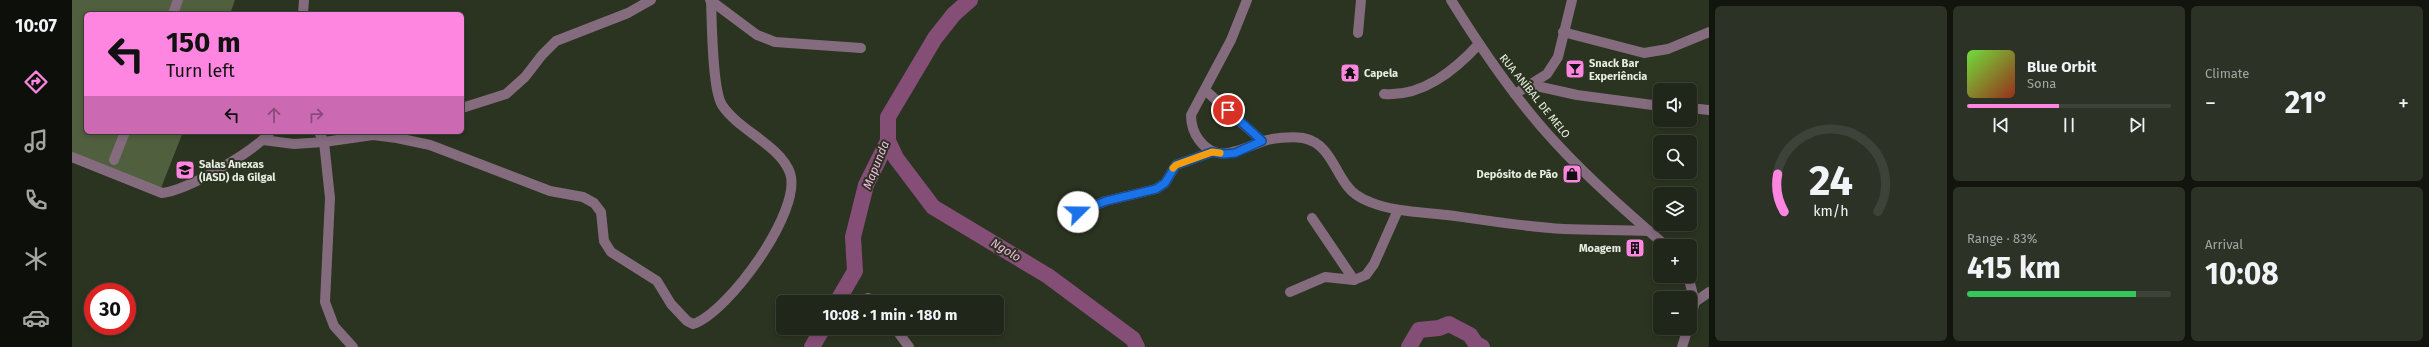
<!DOCTYPE html>
<html lang="en">
<head>
<meta charset="utf-8">
<style>
  body { margin:0; font-family:"Fira Sans",sans-serif; background:#2d3226; color:#f1f3f6; height:100vh; display:flex; flex-direction:column; font-size:15px; white-space:nowrap }
  * { box-sizing:border-box; margin:0 }
  p { font-size:13px; color:#a2a5a2 }
  .icon { flex:none; width:22px; height:22px; fill:none; stroke:currentColor; stroke-width:2; stroke-linecap:round; stroke-linejoin:round }
  .map { position:relative; flex:1; overflow:hidden }
  .sheet { display:flex; flex-direction:column; gap:6px; padding:6px; background:#12150e; width:720px }
  .sheet>* { flex:none }
  .banner { position:absolute; left:12px; top:12px; width:380px; height:122px; border-radius:6px; box-shadow:0 2px 6px #0003,0 0 0 1px #3d4338; background:#fe85e0; color:#111; overflow:hidden }
  .fabs { position:absolute; left:1581px; top:83px; display:grid; gap:8px }
  .fabs a { display:grid; place-items:center; width:44px; height:44px; border-radius:6px; background:#202619; box-shadow:0 2px 6px #0003,0 0 0 1px #3d4338; font-size:20px }
  .speed { position:absolute; left:12px; top:283px; display:flex; gap:8px; font-size:20px; font-weight:700; text-align:center }
  .speed>* { display:grid; place-content:center; width:52px; height:52px; border-radius:50%; background:#202619; box-shadow:0 2px 6px #0003,0 0 0 1px #3d4338; line-height:1 }
  .speed .limit { border:6px solid #d22; background:#fff; color:#111 }
  .pin { position:absolute; display:grid; place-items:center; width:34px; height:34px; color:#fff; margin:-17px; border:2px solid #fff; border-radius:50%; box-shadow:0 1px 4px #0007 }
  .me { position:absolute; width:44px; margin:-22px; rotate:68deg; stroke-linejoin:round; filter:drop-shadow(0 0 3px #0008) }
  .turn { display:flex; align-items:center; gap:14px; height:84px; padding:0 16px; font-size:18px }
  .turn .icon { width:52px; height:52px; stroke-width:2.5 }
  .turn b { display:block; font-size:28px; line-height:34px }
  .lanes { display:flex; align-items:center; height:38px; padding:0 16px; background:#0003; justify-content:center; gap:20px; direction:ltr }
  .lanes .off { opacity:.35 }
  .big { font-size:30px; font-weight:700; line-height:1.1 }
  .sheet .card { flex:1; display:flex; flex-direction:column; justify-content:center; gap:6px; min-width:0; padding:0 14px; border-radius:6px; background:#2d3226 }
  .sheet .dial { align-items:center; gap:0 }
  .dial svg { height:104px; overflow:visible; fill:none; stroke:#3d4338; stroke-width:7; stroke-linecap:round; text-anchor:middle }
  .dial text { fill:#f1f3f6; stroke:none }
  .song { display:flex; align-items:center; gap:12px }
  .cover { width:48px; height:48px; border-radius:6px; background:linear-gradient(135deg,hsl(100 70% 55%),hsl(10 70% 35%)) }
  .played { height:4px; border-radius:2px; background:linear-gradient(90deg,#fe85e0 45%,#3d4338 45%) }
  .keys { display:flex; justify-content:space-around; direction:ltr }
  .heat { display:flex; justify-content:space-between; align-items:center; font-size:22px; direction:ltr }
  .charge { height:6px; border-radius:3px; background:linear-gradient(90deg,#34c759 83%,#3d4338 0) }
  .sheet .tiles { flex:1; display:grid; gap:6px; grid-template-columns:repeat(3,1fr) }
  .card:first-child { grid-row:span 2 }
  .trip { position:absolute; left:704px; top:295px; width:228px; height:40px; border-radius:6px; background:#202619; box-shadow:0 2px 6px #0003,0 0 0 1px #3d4338; font-weight:700; line-height:40px; text-align:center }
  main { display:flex; flex:1; min-height:0 }
  .menu { display:flex; flex-direction:column; width:72px; justify-content:space-around; align-items:center; background:#0d0f0a; color:#a2a5a2 }
  .menu .icon { width:28px; height:28px }
  .menu .on { color:#fe85e0 }
  .menu b { font-size:18px; color:#f1f3f6 }
  .map>svg:first-child { display:block }
  .green { fill:#505f3d }
  .lines { fill:none; stroke-linecap:round; stroke-linejoin:round }
  .river { stroke:#844e76; stroke-width:16 }
  .minor { stroke:#846b7d; stroke-width:10 }
  .route-casing { stroke:#114b97; stroke-width:10 }
  .route { stroke:#1a73e8; stroke-width:7 }
  .slow { stroke:#f59e0b; stroke-width:7 }
  .labels { text-anchor:middle; stroke-width:4; stroke-linejoin:round; paint-order:stroke }
  .poi-label { font-size:11px; font-weight:bold; fill:#e7ede1; stroke:#2b3321; text-anchor:start }
  .street-label { font-size:11px; fill:#e7ede1; stroke:#2b3321 }
  .water-label { font-size:12px; font-style:italic; fill:#f9b7e6; stroke:#2b3321 }
</style>
</head>
<body>
<main>
<nav class="menu">
<b>10:07</b>
<svg class="icon on" aria-label="directions" viewBox="0 0 24 24"><path d="M12 3l9 9-9 9-9-9zM9 14v-3h6M13 9l2 2-2 2"/></svg>
<svg class="icon" aria-label="music" viewBox="0 0 24 24"><path d="M9 18V5l10-2v13"/><circle cx="6" cy="18" r="3"/><circle cx="16" cy="16" r="3"/></svg>
<svg class="icon" aria-label="phone" viewBox="0 0 24 24"><path d="M5 4h4l2 5-3 2q2 4 5 5l2-3 5 2v4C11 20 4 13 5 4z"/></svg>
<svg class="icon" aria-label="climate" viewBox="0 0 24 24"><path d="M12 3v18M4 7l16 10M4 17L20 7"/></svg>
<svg class="icon" aria-label="car" viewBox="0 0 24 24"><path d="M5 17H2v-5l4-1 3-4h7l3 4 3 1v5h-3M9 17h6M6 11h13"/><circle cx="7" cy="17" r="2"/><circle cx="17" cy="17" r="2"/></svg>
</nav>
<div class="map">
<svg width="1637" height="347" viewBox="0 0 1637 347">
  <rect width="100%" height="100%" fill="#2b3321"/>
  <!-- green -->
  <polygon class="green" points="0,0 163,0 158,14 14,14 14,132 111,132 89,188 0,152"/>
  <g class="lines">
    <!-- river -->
    <g class="river">
      <polyline points="816,141 824,158 861,207 976,276 1061,339 1065,347"/>
      <polyline points="765,302 783,271 781,237 794,185 816,141 816,117 863,38 882,14 898,0"/>
      <polyline points="740,347 751,328"/>
      <polyline points="1337,347 1347,330 1367,328 1377,324 1398,335 1404,344 1410,347"/>
    </g>
    <!-- minor -->
    <g class="minor">
      <polyline points="638,0 685,35 703,42 789,48"/>
      <path d="M1175 0 1159 40 1119 115C1119 125 1121 132 1127 140 1145 164 1167 150 1189 142 1199 138 1220 136 1231 138 1257 143 1262 170 1276 187 1282 195 1290 199 1298 202 1322 212 1350 212 1375 215 1414 220 1453 227 1492 229 1520 230 1549 230 1577 231"/>
      <path d="M1379 0C1410 50 1443 99 1483 142 1517 179 1556 213 1594 246"/>
      <polyline points="101,14 106,0"/>
      <polyline points="231,14 232,0"/>
      <polyline points="1491,32 1572,53 1596,49 1637,32"/>
      <polyline points="1286,33 1289,0"/>
      <polyline points="1460,85 1505,95 1588,106"/>
      <polyline points="1133,90 1190,141"/>
      <path d="M1312 94C1350 97 1382 71 1407 44"/>
      <polyline points="1443,94 1475,74 1486,57 1500,0"/>
      <polyline points="390,108 434,94 453,77 470,55 484,41 556,13 579,0"/>
      <polyline points="1618,108 1637,110"/>
      <polyline points="247,132 252,142 258,198 253,302 262,326 281,347"/>
      <path d="M191 140 222 144 252 142 301 135 325 138 358 145 478 191 511 197 522 203 529 212 532 241 539 252 585 281 599 304 615 321 621 324C656 313 731 210 718 173 708 145 666 130 650 105 640 89 640 22 639 0"/>
      <path d="M0 157 90 193C116 190 182 152 198 132"/>
      <polyline points="42,160 53,132"/>
      <polyline points="1006,212 1034,201 1084,189 1093,183 1104,165 1140,152"/>
      <polyline points="1240,218 1282,280"/>
      <polyline points="1616,276 1623,302 1618,320"/>
      <polyline points="1218,292 1253,277 1282,280 1294,275 1302,264 1326,210"/>
      <polyline points="796,298 800,302"/>
      <polyline points="1623,302 1637,292"/>
      <polyline points="823,328 837,347"/>
      <polyline points="1610,347 1616,328"/>
    </g>
  </g>
  <g class="lines">
    <defs>
      <polyline id="route" points="1006,212 1034,201 1084,189 1093,183 1104,165 1140,152 1152,154 1163,153 1190,141 1156,110"/>
    </defs>
    <!-- route casing -->
    <use href="#route" class="route-casing"/>
    <!-- route -->
    <use href="#route" class="route"/>
    <!-- slow -->
    <polyline class="slow" points="1101,168 1104,165 1140,152 1148,153"/>
  </g>
  <!-- icons -->
  <defs>
    <symbol id="bar-square" viewBox="-11 -11 22 22"><rect x="-9" y="-9" width="18" height="18" rx="4" fill="#fe85e0" stroke="#2b3321"/><path d="M-6-5H6L.8 .8V4.5H3.5V6h-7V4.5H-.8V.8Z" fill="#111"/></symbol>
    <symbol id="temple-square" viewBox="-11 -11 22 22"><rect x="-9" y="-9" width="18" height="18" rx="4" fill="#fe85e0" stroke="#2b3321"/><path d="M0-6L5-2H3V0L6.5 2.5H4V6H1.5V3h-3V6H-4V2.5H-6.5L-3 0V-2H-5Z" fill="#111"/></symbol>
    <symbol id="school-square" viewBox="-11 -11 22 22"><rect x="-9" y="-9" width="18" height="18" rx="4" fill="#fe85e0" stroke="#2b3321"/><path d="M0-5L7-2L0 1L-7-2ZM-4 1L0 2.5L4 1V4Q0 6-4 4Z" fill="#111"/></symbol>
    <symbol id="shop-square" viewBox="-11 -11 22 22"><rect x="-9" y="-9" width="18" height="18" rx="4" fill="#fe85e0" stroke="#2b3321"/><path d="M-5-2.5h2.3a2.7 3.5 0 0 1 5.4 0H5L5.5 6h-11ZM-1.5-2.5h3a1.5 2.3 0 0 0-3 0Z" fill="#111"/></symbol>
    <symbol id="building-square" viewBox="-11 -11 22 22"><rect x="-9" y="-9" width="18" height="18" rx="4" fill="#fe85e0" stroke="#2b3321"/><path d="M-4-6H4V6H1V3H-1V6H-4ZM-2.5-4.3h1.7v1.8h-1.7ZM.8-4.3h1.7v1.8H.8ZM-2.5-1h1.7V.8h-1.7ZM.8-1h1.7V.8H.8Z" fill="#111"/></symbol>
  </defs>
  <g fill-rule="evenodd">
    <use href="#bar-square" x="1492" y="58" width="22" height="22"/>
    <use href="#temple-square" x="1267" y="62" width="22" height="22"/>
    <use href="#school-square" x="102" y="159" width="22" height="22"/>
    <use href="#shop-square" x="1489" y="163" width="22" height="22"/>
    <use href="#building-square" x="1552" y="237" width="22" height="22"/>
  </g>
  <g class="labels">
    <!-- poi labels -->
    <g class="poi-label">
      <text x="1517" y="67">Snack Bar<tspan x="1517" dy="13">Experiência</tspan></text>
      <text x="1292" y="77">Capela</text>
      <text x="127" y="168">Salas Anexas<tspan x="127" dy="13">(IASD) da Gilgal</tspan></text>
      <text x="1486" y="178" text-anchor="end">Depósito de Pão</text>
      <text x="1549" y="252" text-anchor="end">Moagem</text>
    </g>
    <!-- street labels -->
    <g class="street-label">
      <text transform="translate(1463 96) rotate(51)" y="4">RUA ANÍBAL DE MELO</text>
    </g>
    <!-- water labels -->
    <g class="water-label">
      <text transform="translate(804 165) rotate(-68)" y="4">Mapunda</text>
      <text transform="translate(934 250) rotate(31)" y="4">Ngolo</text>
    </g>
  </g>
</svg>
<div class="fabs">
<a><svg class="icon" aria-label="sound" viewBox="0 0 24 24"><path d="M4 9h4l5-4v14l-5-4H4zM17 9q2 3 0 6"/></svg></a>
<a><svg class="icon" aria-label="search" viewBox="0 0 24 24"><circle cx="10" cy="10" r="6"/><path d="M15 15l6 6"/></svg></a>
<a><svg class="icon" aria-label="layers" viewBox="0 0 24 24"><path d="M12 4l9 5-9 5-9-5zM3 14l9 5 9-5"/></svg></a>
<a>+</a>
<a>−</a>
</div>
<div class="speed"><div class="limit">30</div></div>
<div class="pin" style="left:1156px;top:110px;background:#d93025"><svg class="icon" aria-label="arrive" viewBox="0 0 24 24"><path d="M6 21V4h12l-3 4 3 4H6"/></svg></div>
<svg class="me" style="left:1006px;top:212px" viewBox="-20 -20 40 40"><circle r="19" fill="#fff"/><path d="M0-13L10 11 0 6-10 11z" fill="#1a73e8"/></svg>
<div class="trip">10:08 · 1 min · 180 m</div>
<div class="banner">
<div class="turn"><svg class="icon" aria-label="left" viewBox="0 0 24 24"><path d="M17 20v-9H6M10 6l-5 5 5 5"/></svg><div><b>150 m</b>Turn left</div></div>
<div class="lanes"><svg class="icon" aria-label="left" viewBox="0 0 24 24"><path d="M17 20v-9H6M10 6l-5 5 5 5"/></svg><svg class="icon off" aria-label="ahead" viewBox="0 0 24 24"><path d="M12 20V5M6 11l6-6 6 6"/></svg><svg class="icon off" aria-label="right" viewBox="0 0 24 24"><path d="M7 20v-9h11M14 6l5 5-5 5"/></svg></div>
</div>
</div>
<section class="sheet">
<div class="tiles">
<div class="card dial"><svg viewBox="0 0 100 80">
<path d="M14 69A42 42 0 1 1 86 69"/>
<path d="M14 69A42 42 0 0 1 9 40" stroke="#fe85e0"/>
<text x="50" y="56" font-size="32" font-weight="700">24</text>
<text x="50" y="72" font-size="11">km/h</text>
</svg></div>
<div class="card">
<div class="song"><i class="cover"></i><div><b>Blue Orbit</b><p>Sona</p></div></div>
<div class="played"></div>
<div class="keys"><svg class="icon" aria-label="previous" viewBox="0 0 24 24"><path d="M18 5L8 12l10 7zM5 5v14"/></svg><svg class="icon" aria-label="pause" viewBox="0 0 24 24"><path d="M8 5v14M16 5v14"/></svg><svg class="icon" aria-label="next" viewBox="0 0 24 24"><path d="M6 5l10 7-10 7zM19 5v14"/></svg></div>
</div>
<div class="card"><p>Climate</p>
<div class="heat"><a>−</a><b class="big">21°</b><a>+</a></div>
</div>
<div class="card"><p>Range · 83%</p><b class="big">415 km</b><div class="charge"></div></div>
<div class="card"><p>Arrival</p><b class="big">10:08</b></div>
</div>
</section>
</main>
</body>
</html>
